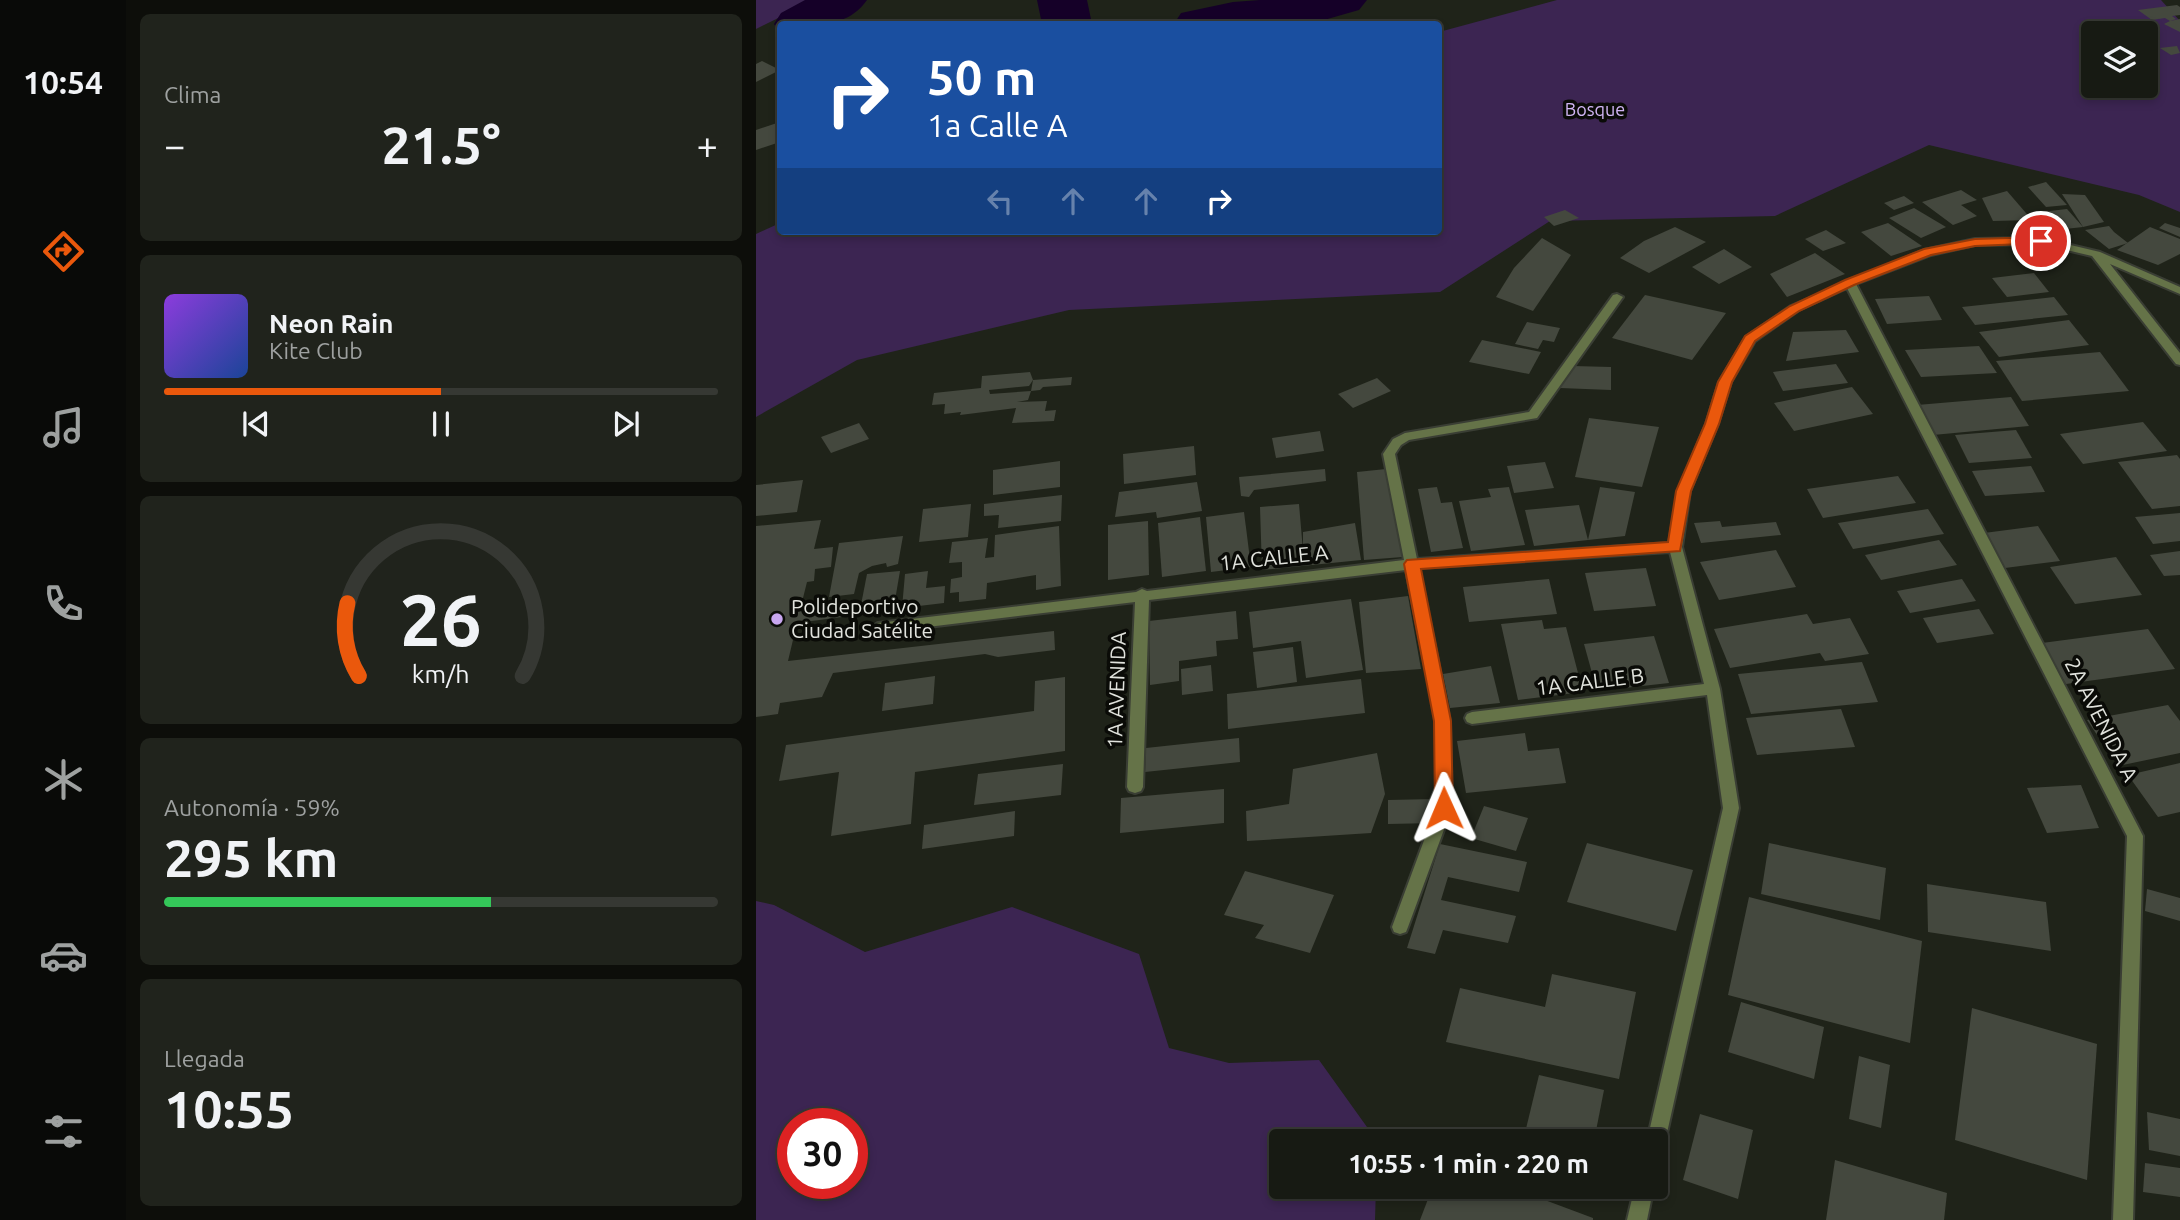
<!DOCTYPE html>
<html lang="es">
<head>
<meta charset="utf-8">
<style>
  body { margin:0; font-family:Ubuntu,sans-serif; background:#20231c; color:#f1f3f6; height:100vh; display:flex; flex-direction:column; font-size:26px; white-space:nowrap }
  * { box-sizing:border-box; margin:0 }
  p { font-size:23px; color:#9ea1a0 }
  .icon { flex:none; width:38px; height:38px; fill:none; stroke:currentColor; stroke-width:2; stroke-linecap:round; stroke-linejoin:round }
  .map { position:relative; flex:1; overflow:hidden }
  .side { display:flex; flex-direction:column; gap:14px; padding:14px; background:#0d0e0a; width:630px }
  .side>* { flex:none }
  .banner { position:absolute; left:21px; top:21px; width:665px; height:214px; border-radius:7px; box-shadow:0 4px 10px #0003,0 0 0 2px #363833; background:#1a4fa0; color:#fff; overflow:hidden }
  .buttons { position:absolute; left:1325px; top:21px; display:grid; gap:14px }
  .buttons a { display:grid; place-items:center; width:77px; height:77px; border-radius:7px; background:#171a13; box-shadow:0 4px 10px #0003,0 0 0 2px #363833; font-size:35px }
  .speed { position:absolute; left:21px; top:1108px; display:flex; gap:14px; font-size:35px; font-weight:700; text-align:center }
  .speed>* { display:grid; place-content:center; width:91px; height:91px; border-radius:50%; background:#171a13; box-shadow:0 4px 10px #0003,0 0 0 2px #363833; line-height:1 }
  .speed .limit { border:10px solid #d22; background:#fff; color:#111 }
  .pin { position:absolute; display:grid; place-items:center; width:60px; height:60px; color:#fff; margin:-30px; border:4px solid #fff; border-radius:50%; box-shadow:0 2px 7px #0007 }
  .me { position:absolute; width:77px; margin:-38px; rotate:359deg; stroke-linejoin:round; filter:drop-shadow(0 0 5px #0008) }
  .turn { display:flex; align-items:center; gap:24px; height:147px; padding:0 35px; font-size:32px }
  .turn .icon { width:91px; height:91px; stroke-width:2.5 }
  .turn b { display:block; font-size:49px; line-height:60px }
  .lanes { display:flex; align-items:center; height:66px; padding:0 35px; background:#0003; justify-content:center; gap:35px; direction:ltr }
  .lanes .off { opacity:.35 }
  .big { font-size:52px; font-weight:700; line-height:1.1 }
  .side .widget { flex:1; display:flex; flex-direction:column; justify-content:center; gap:10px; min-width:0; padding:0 24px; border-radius:10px; background:#20231c }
  .side .dial { align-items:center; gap:0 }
  .dial svg { height:182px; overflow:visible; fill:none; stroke:#363833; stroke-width:7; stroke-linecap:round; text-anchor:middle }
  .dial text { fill:#f1f3f6; stroke:none }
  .song { display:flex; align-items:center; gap:21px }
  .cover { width:84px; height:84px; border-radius:10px; background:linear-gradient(135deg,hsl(270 70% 55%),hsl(220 70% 35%)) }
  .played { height:7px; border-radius:4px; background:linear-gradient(90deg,#ea580c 50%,#363833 50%) }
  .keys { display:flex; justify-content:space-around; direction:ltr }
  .heat { display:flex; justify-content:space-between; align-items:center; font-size:38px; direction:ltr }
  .charge { height:10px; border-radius:5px; background:linear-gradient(90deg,#34c759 59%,#363833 0) }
  .trip { position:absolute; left:513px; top:1129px; width:399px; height:70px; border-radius:7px; background:#171a13; box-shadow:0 4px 10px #0003,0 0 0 2px #363833; font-weight:700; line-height:70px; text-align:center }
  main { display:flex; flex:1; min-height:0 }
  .dock { display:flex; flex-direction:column; width:126px; justify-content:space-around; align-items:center; background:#090a08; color:#9ea1a0 }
  .dock .icon { width:49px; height:49px }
  .dock .active { color:#ea580c }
  .dock b { font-size:32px; color:#f1f3f6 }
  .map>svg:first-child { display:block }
  .green { fill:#3c2552; fill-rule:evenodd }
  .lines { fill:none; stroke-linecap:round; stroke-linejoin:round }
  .river { fill:#150028; fill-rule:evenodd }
  .building { fill:#44483e }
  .minor-casing { stroke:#3a3e34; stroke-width:4 }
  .minor { fill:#657348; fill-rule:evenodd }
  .route { fill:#ea580c; stroke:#983908; stroke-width:2 }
  .poi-dot { fill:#c8a6ef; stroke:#0a0b07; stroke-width:2.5 }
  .labels { text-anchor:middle; stroke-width:7; stroke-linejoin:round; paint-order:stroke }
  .far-park-label { font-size:18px; fill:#d1b5f4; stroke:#0a0b07 }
  .street-label { font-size:21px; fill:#e1e3dd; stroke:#0a0b07 }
  .poi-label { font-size:21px; fill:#e1e3dd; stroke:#0a0b07; text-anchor:start }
</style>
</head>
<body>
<main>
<nav class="dock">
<b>10:54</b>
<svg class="icon active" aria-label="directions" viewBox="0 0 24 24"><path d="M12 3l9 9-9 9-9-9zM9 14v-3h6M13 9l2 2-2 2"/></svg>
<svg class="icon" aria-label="music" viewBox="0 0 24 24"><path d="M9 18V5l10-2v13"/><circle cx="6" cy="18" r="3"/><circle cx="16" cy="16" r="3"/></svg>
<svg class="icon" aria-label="phone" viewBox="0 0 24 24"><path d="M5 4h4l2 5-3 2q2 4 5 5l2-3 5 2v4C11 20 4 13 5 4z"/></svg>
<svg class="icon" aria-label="climate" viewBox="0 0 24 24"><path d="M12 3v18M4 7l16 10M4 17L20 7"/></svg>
<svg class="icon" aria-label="car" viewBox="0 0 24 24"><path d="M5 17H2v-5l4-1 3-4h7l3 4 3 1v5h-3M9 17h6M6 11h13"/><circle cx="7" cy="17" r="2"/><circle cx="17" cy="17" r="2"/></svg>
<svg class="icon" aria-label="filters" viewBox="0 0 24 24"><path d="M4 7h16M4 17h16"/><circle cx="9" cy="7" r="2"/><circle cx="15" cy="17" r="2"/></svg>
</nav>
<section class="side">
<div class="widget"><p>Clima</p>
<div class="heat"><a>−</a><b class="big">21.5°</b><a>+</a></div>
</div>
<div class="widget">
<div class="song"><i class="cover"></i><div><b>Neon Rain</b><p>Kite Club</p></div></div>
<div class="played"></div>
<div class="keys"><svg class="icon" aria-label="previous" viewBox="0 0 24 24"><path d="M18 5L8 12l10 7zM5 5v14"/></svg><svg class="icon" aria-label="pause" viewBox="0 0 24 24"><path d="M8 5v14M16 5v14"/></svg><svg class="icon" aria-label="next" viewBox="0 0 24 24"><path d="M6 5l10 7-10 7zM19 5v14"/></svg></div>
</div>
<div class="widget dial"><svg viewBox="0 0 100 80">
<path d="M14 69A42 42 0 1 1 86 69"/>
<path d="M14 69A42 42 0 0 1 9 37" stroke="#ea580c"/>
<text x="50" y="56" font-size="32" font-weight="700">26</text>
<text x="50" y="72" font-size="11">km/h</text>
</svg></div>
<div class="widget"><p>Autonomía · 59%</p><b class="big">295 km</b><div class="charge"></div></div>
<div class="widget"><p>Llegada</p><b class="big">10:55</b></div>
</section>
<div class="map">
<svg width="1424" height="1220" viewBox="0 0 1424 1220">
  <rect width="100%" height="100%" fill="#1f2319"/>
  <!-- green -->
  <g class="green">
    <polygon points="0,0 59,0 0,29"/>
    <path d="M801 0H1405L1424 21V212L1383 195 1173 145 1019 216 794 221 684 292 313 310 101 360 0 417V234L24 223V231H682L683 32ZM1337 33H1390V86H1337Z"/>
    <path d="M0 901 18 905 109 952 256 907 383 954 413 1048 473 1063 563 1060 621 1141H525V1186L620 1187 619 1220H0ZM37 1124H96V1183H37Z"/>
  </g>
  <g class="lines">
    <!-- river -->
    <g class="river">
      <path d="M49 0H111C90 30 57 24 24 24V34L18 24 25 13Z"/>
      <polygon points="281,0 331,0 336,24 286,24"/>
      <polygon points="504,0 611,0 603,10 554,24 418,24 425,13 477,2"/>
    </g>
  </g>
  <!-- building -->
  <g class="building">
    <polygon points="1421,5 1424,7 1424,15 1416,16 1420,19 1414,21 1424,19 1424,32 1408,24 1414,21 1409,18 1396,20 1382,10"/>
    <polygon points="1421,46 1424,53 1415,55 1404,48"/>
    <polygon points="6,61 24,70 0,82 0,64"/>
    <polygon points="21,123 24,127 24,142 0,150 0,130"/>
    <polygon points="1290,182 1311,205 1290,207 1272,187"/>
    <polygon points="1205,190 1221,200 1205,205 1221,216 1197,225 1166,202"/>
    <polygon points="1251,191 1276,220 1237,221 1226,198"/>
    <polygon points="1306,194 1329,195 1348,222 1327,227"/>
    <polygon points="1148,196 1158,203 1138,210 1128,203"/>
    <polygon points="1158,208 1190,227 1165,238 1133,218"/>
    <polygon points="1311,209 1327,227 1300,230 1285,212"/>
    <polygon points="809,210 823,218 798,226 788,217"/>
    <polygon points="1132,223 1166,246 1135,256 1105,232"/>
    <polygon points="1409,223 1424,228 1424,237 1403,228"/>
    <polygon points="1353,226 1358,232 1372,243 1353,249 1329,230"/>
    <polygon points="919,227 950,242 893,273 864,258 888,241"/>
    <polygon points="1394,227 1424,239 1424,254 1402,265 1361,250"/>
    <polygon points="1070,230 1090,243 1067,251 1049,239"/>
    <polygon points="786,238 815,255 777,311 740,297 758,268"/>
    <polygon points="968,249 996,267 963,284 936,267"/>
    <polygon points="1059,253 1089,274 1031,297 1014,274"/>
    <polygon points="1278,273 1293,292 1251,297 1236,278"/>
    <polygon points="889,295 970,313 936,360 856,338"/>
    <polygon points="1173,296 1186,320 1131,324 1119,299"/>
    <polygon points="1298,297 1312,315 1219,325 1206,307"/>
    <polygon points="1313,320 1333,345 1243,357 1223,332"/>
    <polygon points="771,322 804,328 798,342 787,340 782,349 759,344"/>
    <polygon points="1090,330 1103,352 1030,361 1037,332"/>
    <polygon points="726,340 785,352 773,374 713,362"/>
    <polygon points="1223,346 1241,373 1165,377 1149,350"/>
    <polygon points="1344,352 1373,391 1266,401 1240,361"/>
    <polygon points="1080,364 1092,383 1027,391 1017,372"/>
    <polygon points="817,366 855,367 855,390 804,388"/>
    <polygon points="274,372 277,380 273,386 233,390 234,394 275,391 272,400 261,402 291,401 289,411 300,410 298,421 256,423 260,408 204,415 205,412 188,414 189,404 176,405 178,393 225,388 226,376"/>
    <polygon points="316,377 315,385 287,387 284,390 275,391 277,380"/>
    <polygon points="621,378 635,391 597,408 582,394"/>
    <polygon points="1096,387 1117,414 1038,431 1018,403"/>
    <polygon points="1255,397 1273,426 1177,435 1161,405"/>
    <polygon points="833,418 903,427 886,487 819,477"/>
    <polygon points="1387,422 1411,451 1327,464 1304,434"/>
    <polygon points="103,423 113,439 75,453 65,437"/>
    <polygon points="1260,430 1276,458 1213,463 1199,435"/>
    <polygon points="564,431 568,451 520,458 516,438"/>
    <polygon points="438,446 440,475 368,484 367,454"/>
    <polygon points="1421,455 1424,459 1424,506 1396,509 1362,462"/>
    <polygon points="304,461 304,487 237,495 237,470"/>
    <polygon points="789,462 798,488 758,493 751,466"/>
    <polygon points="1275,466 1289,492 1229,496 1216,471"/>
    <polygon points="569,469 570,481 498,490 493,497 485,496 483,477"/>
    <polygon points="630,469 647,557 608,560 601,472"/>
    <polygon points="1142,476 1160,503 1067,518 1051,489"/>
    <polygon points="47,480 41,512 0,516 0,485"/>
    <polygon points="441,482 446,511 401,518 400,512 359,517 363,492"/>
    <polygon points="681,487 685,503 696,502 707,548 675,552 662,489"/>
    <polygon points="753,487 769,545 715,551 703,501 735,497 732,489"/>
    <polygon points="844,487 879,492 869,536 832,540"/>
    <polygon points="306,495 305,521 242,528 243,515 228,516 228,504"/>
    <polygon points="215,504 212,537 163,542 167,509"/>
    <polygon points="543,504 547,551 547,532 599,523 605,560 506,570 504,507"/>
    <polygon points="823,505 832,540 778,546 769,510"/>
    <polygon points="1172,509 1188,534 1097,549 1082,523"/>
    <polygon points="488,512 495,567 455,572 450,517"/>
    <polygon points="1424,513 1424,541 1397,544 1379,517"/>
    <polygon points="444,517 450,571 406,577 402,523"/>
    <polygon points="65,520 58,549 77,547 75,567 59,569 58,581 51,582 45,606 88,600 86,617 41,623 32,661 298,631 299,650 242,657 229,654 77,673 66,697 24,703 22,714 0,717 0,526"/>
    <polygon points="392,521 393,575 352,580 352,525"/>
    <polygon points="964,521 966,527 1020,522 1025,535 945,543 938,523"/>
    <polygon points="303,526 305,586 280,590 280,575 231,583 230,599 203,602 203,592 194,593 195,579 206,577 206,562 193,563 196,542 232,538 229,558 238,557 239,535"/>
    <polygon points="1282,526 1304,561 1249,568 1228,533"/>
    <polygon points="147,536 142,564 131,567 130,563 116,566 103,573 98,594 73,597 83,543"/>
    <polygon points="1183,540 1201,565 1125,580 1109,555"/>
    <polygon points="1020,550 1040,587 963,600 944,562"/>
    <polygon points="1424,551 1424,575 1408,576 1394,555"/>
    <polygon points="1360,557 1386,595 1319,604 1294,567"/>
    <polygon points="890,568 900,606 838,611 829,573"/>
    <polygon points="144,571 138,606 104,610 111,574"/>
    <polygon points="172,571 170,588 189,586 188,603 146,608 149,574"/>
    <polygon points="793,579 801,614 713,622 707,587"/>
    <polygon points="1206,579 1220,601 1154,613 1141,591"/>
    <polygon points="652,596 665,669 610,673 603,602"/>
    <polygon points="595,599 607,670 550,678 545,641 497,648 493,612"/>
    <polygon points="1223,609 1238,634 1181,643 1167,618"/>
    <polygon points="480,611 482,639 460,641 461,656 423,661 423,681 394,685 393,621"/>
    <polygon points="1051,614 1057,624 1094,618 1113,654 1069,661 1064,653 974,668 958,629"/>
    <polygon points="786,620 788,629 810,627 827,692 762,700 745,624"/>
    <polygon points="1392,629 1419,669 1310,684 1286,643"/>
    <polygon points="898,636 913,683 841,691 828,644"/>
    <polygon points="537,647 541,682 501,688 497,652"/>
    <polygon points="1106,662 1122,702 995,714 982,674"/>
    <polygon points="455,665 457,691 426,695 425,669"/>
    <polygon points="735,666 744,703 694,708 687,674"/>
    <polygon points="179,676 177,704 126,711 129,683"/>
    <polygon points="309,677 309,751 159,772 155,824 75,836 83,772 23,781 30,745 278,711 279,681"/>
    <polygon points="605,679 609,713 472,729 471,694"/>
    <polygon points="1412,705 1424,721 1424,753 1362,766 1331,720"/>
    <polygon points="1085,709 1099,747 1001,755 990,718"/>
    <polygon points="769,733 772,751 803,748 810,783 710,793 701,741"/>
    <polygon points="483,738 484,762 389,772 390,748"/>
    <polygon points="621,753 629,794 615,833 491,841 490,811 533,804 537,769"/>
    <polygon points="1424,763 1424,812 1402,817 1372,775"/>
    <polygon points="307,764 305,795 218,805 222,774"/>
    <polygon points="1325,785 1343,828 1291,833 1271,788"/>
    <polygon points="468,789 468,823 364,833 365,798"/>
    <polygon points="679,799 679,823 632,824 632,800"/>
    <polygon points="728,806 772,818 760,851 715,838"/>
    <polygon points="259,811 258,836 166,849 168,825"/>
    <polygon points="831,843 937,870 920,931 811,902"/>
    <polygon points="1013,843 1130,868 1124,920 1005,894"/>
    <polygon points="684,844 771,862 763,892 692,877 685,900 760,916 752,943 687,930 679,954 651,948"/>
    <polygon points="489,871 578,895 554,953 499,938 508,925 468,915"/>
    <polygon points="1171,884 1290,902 1295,951 1172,932"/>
    <polygon points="1391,889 1424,898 1424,921 1389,911"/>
    <polygon points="993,897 1166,941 1154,1043 972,995"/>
    <polygon points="796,974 880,992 863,1079 690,1042 704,988 789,1007"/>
    <polygon points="985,1002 1068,1027 1058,1079 972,1052"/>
    <polygon points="1216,1008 1341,1044 1331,1180 1199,1140"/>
    <polygon points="1103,1056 1134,1065 1125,1128 1093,1119"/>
    <polygon points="783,1075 848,1090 838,1141 767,1141"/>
    <polygon points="1391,1112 1424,1119 1424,1156 1393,1150"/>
    <polygon points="944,1114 997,1130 982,1199 927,1180"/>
    <polygon points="1079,1160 1191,1193 1188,1220 1070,1220"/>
    <polygon points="1389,1163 1424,1168 1424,1197 1387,1192"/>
    <polygon points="677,1186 751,1186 837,1218 837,1220 664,1220"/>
  </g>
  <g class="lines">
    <defs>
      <g id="minor">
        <polygon points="1285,238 1344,252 1424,287 1424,294 1354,264 1424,353 1424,365 1420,364 1336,256 1285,244 1219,245 1175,255 1100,284 1387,836 1377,1220 1357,1220 1371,836 1091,288 1043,310 999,341 975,382 962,424 934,491 926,547 964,689 983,808 909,1142 907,1148 900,1151 900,1141 891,1141 967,808 951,695 716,724 711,722 709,718 711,714 716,712 948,684 914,552 663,568 694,721 696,808 652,927 650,932 644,934 638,932 636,927 680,808 680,721 650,570 393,600 387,787 385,791 379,793 373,791 371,787 379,602 122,633 115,628 122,623 380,592 386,589 391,591 648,560 627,454 637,439 649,433 773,412 857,295 861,294 867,297 781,418 653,440 645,445 639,454 661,559 913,543 922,491 950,424 963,382 990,337 1035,306 1168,250 1219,239"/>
        <polygon points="879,1186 898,1186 891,1220 871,1220"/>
      </g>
    </defs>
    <!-- minor casing -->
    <use href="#minor" class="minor-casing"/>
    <!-- minor -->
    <use href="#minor" class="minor"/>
  </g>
  <!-- route -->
  <polygon class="route" points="1285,237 1289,238 1289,243 1219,246 1175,255 1098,285 1043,311 999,341 976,382 963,424 935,491 924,551 665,569 695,721 697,808 694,813 688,815 682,813 679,808 678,721 648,564 651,560 912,542 920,491 949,424 962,382 989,336 1034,306 1089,280 1168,249 1219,239"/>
  <!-- markers -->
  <circle class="poi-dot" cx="21" cy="619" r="7"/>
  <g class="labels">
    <!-- far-park labels -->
    <g class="far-park-label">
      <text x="839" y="116">Bosque</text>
    </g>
    <!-- street labels -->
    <g class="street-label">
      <text transform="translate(518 558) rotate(-6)" y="7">1A CALLE A</text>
      <text transform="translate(834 682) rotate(-7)" y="7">1A CALLE B</text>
      <text transform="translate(361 690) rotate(-88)" y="7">1A AVENIDA</text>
      <text transform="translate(1345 720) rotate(63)" y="7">2A AVENIDA A</text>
    </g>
    <!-- poi labels -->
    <g class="poi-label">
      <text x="35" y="614">Polideportivo<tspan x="35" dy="24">Ciudad Satélite</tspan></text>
    </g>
  </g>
</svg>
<div class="buttons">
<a><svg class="icon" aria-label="layers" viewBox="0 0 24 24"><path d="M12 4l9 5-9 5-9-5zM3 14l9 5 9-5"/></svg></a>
</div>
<div class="speed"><div class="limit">30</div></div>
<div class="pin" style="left:1285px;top:241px;background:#d93025"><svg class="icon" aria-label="arrive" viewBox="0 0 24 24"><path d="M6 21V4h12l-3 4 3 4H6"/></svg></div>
<svg class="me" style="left:688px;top:808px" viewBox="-20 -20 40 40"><path d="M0-17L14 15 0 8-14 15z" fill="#ea580c" stroke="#fff" stroke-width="4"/></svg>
<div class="trip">10:55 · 1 min · 220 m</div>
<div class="banner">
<div class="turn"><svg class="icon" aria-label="right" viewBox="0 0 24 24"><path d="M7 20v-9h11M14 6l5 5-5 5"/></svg><div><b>50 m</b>1a Calle A</div></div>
<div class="lanes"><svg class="icon off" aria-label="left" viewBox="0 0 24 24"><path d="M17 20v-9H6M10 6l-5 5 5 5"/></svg><svg class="icon off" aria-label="ahead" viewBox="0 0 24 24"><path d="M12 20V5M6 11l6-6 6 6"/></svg><svg class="icon off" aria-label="ahead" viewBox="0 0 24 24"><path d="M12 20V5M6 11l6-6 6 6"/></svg><svg class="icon" aria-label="right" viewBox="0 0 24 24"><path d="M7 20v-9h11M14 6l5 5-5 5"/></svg></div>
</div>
</div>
</main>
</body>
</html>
